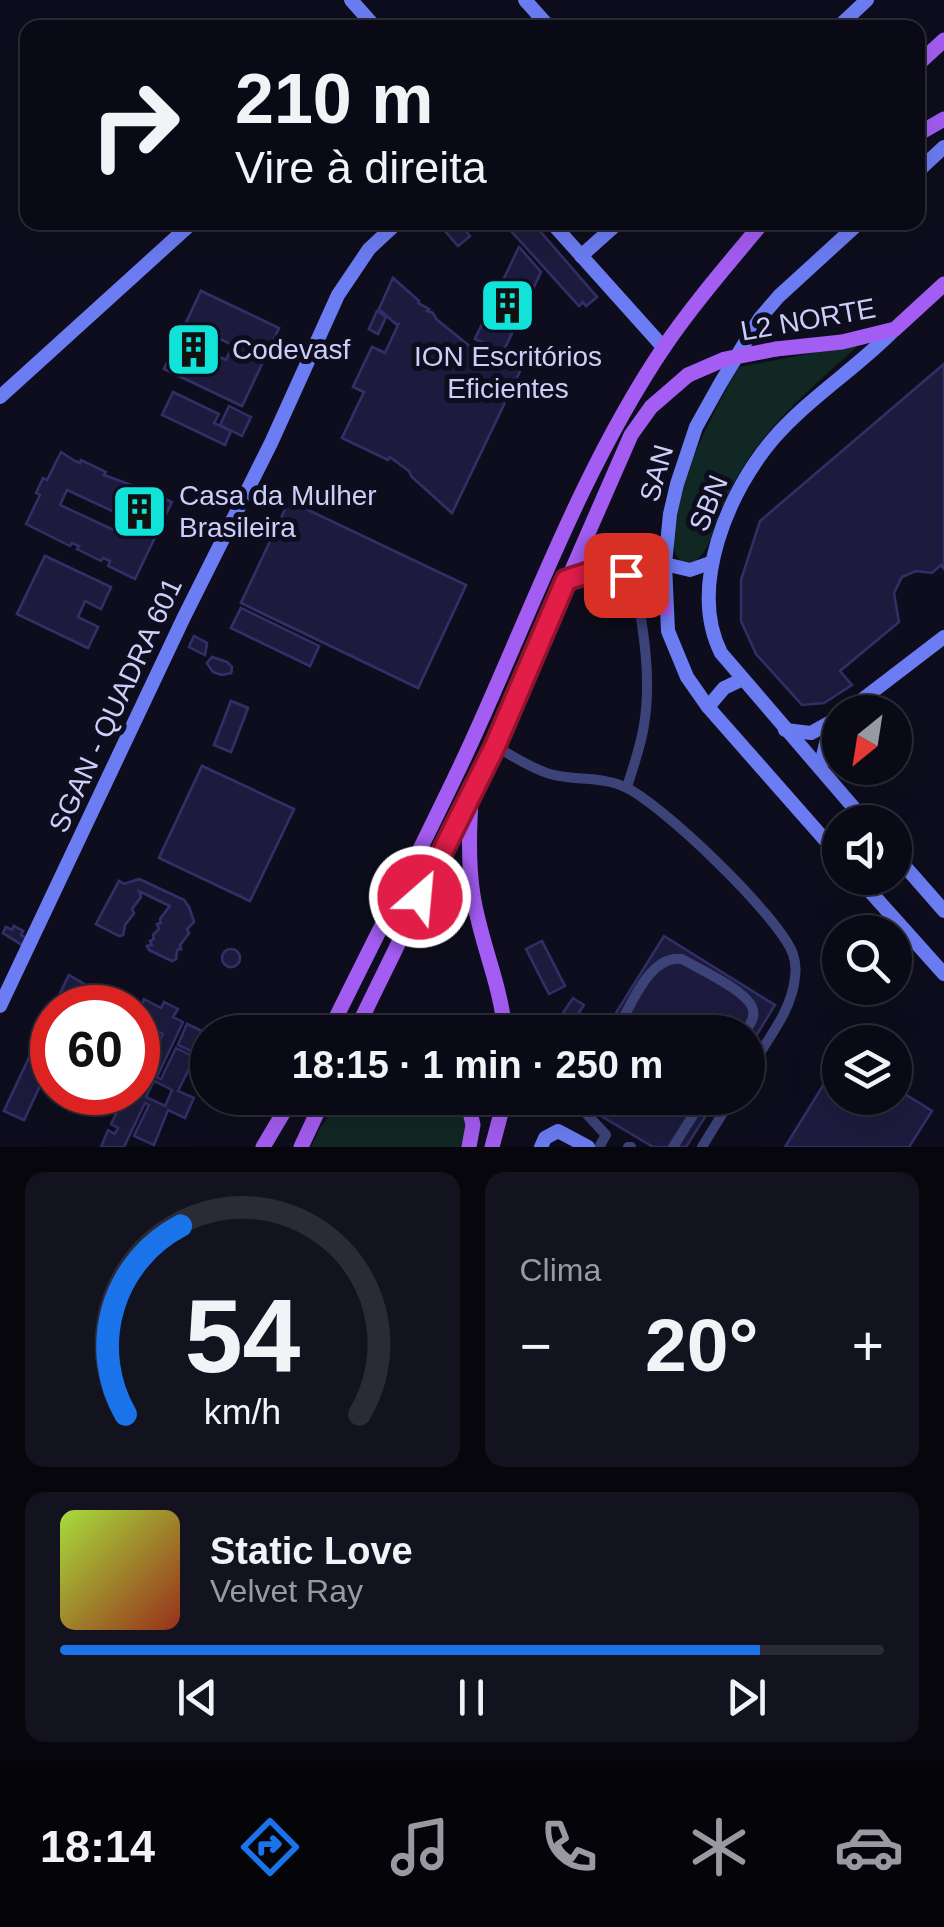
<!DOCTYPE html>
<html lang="pt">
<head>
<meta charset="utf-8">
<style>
  body { margin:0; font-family:Arial,sans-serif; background:#13131f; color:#f1f3f6; height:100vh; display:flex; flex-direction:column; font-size:38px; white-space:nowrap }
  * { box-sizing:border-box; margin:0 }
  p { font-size:32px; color:#999aa1 }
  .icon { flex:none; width:55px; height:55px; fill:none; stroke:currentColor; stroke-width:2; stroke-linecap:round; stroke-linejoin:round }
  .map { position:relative; height:1147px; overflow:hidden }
  .side { display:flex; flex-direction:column; gap:25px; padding:25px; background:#06060c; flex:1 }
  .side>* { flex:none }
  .guide { position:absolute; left:20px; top:20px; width:905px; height:210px; border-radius:20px; box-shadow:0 10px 40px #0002,0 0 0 2px #2a2b35; background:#0a0a16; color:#f1f3f6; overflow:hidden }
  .needle { width:65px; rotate:210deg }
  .tools { position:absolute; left:822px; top:695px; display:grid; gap:20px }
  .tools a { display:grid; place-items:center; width:90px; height:90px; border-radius:50%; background:#0a0a16; box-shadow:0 10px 40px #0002,0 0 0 2px #2a2b35; font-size:50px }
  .speed { position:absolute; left:30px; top:985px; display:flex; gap:20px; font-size:50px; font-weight:700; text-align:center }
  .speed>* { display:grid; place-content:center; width:130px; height:130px; border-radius:50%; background:#0a0a16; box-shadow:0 10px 40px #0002,0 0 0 2px #2a2b35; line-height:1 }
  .speed .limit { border:15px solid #d22; background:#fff; color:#111 }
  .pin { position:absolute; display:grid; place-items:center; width:85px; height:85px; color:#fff; margin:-42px; border-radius:20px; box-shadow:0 5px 15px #0006 }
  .me { position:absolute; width:110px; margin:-55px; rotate:27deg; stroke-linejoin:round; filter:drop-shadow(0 0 8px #0008) }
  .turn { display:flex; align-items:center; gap:35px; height:210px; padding:0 50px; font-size:45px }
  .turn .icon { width:130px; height:130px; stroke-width:2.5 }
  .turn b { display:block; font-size:70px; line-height:85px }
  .big { font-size:75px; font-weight:800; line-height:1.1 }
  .side .card { flex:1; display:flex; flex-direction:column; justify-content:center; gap:15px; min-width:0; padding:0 35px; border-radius:20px; background:#13131f }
  .side .dial { align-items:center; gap:0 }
  .dial svg { height:260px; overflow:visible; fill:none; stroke:#2a2b35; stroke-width:7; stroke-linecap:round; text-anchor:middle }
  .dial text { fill:#f1f3f6; stroke:none }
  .song { display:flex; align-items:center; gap:30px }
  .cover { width:120px; height:120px; border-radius:15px; background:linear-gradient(135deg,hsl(80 70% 55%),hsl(10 70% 35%)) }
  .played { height:10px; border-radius:5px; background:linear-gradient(90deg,#1a73e8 85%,#2a2b35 85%) }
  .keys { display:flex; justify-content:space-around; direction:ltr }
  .heat { display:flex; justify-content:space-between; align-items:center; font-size:55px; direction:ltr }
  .side .tiles { flex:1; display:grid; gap:25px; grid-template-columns:1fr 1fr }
  .card:last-child { grid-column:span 2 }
  .trip { position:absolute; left:190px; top:1015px; width:575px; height:100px; border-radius:50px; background:#0a0a16; box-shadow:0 10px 40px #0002,0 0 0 2px #2a2b35; font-weight:800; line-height:100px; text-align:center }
  .tab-bar { display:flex; height:160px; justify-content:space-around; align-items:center; background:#040409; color:#999aa1 }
  .tab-bar .icon { width:70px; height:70px }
  .tab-bar .selected { color:#1a73e8 }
  .tab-bar b { font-size:45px; color:#f1f3f6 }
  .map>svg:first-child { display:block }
  .green { fill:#112723 }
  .building { fill:#1d1b3d; stroke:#322f67; stroke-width:2.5; fill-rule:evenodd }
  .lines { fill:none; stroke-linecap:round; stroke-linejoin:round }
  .street { stroke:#3c4379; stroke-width:10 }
  .secondary { stroke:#6c7df4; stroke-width:14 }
  .primary { stroke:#a45df2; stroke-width:15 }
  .primary-bridge { stroke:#a45df2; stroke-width:15 }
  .route-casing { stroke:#92132f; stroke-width:25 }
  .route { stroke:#e11d48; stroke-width:18 }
  .labels { text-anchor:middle; stroke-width:10; stroke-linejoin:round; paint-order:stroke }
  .street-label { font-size:28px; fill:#cdcffb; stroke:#0e0d1d }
  .poi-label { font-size:28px; fill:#cdcffb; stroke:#0e0d1d; text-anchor:start }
</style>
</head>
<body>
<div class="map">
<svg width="944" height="1147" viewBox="0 0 944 1147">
  <rect width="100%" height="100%" fill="#0e0d1d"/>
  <!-- green -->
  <g class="green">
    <path d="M860 344C810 389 757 432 728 495 718 516 712 550 693 563L680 561C650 527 719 401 739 367Z"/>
    <polygon points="342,1098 459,1098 467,1127 463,1147 311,1147 320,1128"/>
  </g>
  <!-- building -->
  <g class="building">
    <polygon points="441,222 458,222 470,236 458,246 439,224"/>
    <polygon points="441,222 458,222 470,236 458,246 439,224"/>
    <polygon points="503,222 532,222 597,297 586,306 583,302 579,306"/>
    <polygon points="503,222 532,222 597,297 586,306 583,302 579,306"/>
    <polygon points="519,247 541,272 503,352 475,339"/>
    <polygon points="519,247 541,272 503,352 475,339"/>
    <polygon points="393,278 419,301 418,303 429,309 427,311 433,313 436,319 473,349 474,347 521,369 452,513 412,477 409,471 390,457 388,460 342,438 364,392 353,387 372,347 385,353 399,323 397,325 379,309"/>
    <polygon points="393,278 419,301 418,303 429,309 427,311 433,313 436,319 473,349 474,347 521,369 452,513 412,477 409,471 390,457 388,460 342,438 364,392 353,387 372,347 385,353 399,323 397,325 379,309"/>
    <path d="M201 291 279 328 242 406 164 369ZM218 338 233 345 226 360 211 353Z"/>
    <path d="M201 291 279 328 242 406 164 369ZM218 338 233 345 226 360 211 353Z"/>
    <polygon points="377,311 386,317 378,334 369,329"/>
    <polygon points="377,311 386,317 378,334 369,329"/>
    <polygon points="944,364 944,569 941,565 932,573 916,571 902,577 894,593 899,622 840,671 852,685 824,703 802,705 756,654 741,621 741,580 760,521"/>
    <polygon points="173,392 219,414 214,423 231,431 225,445 162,415"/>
    <polygon points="229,406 251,417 242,436 220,425"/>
    <path d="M61 452 75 461 80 463 81 460 106 472 104 475 137 487 136 490 142 493 144 489 172 502 135 579 108 566 110 561 103 558 101 561 77 549 79 546 72 543 70 546 26 524 40 495 36 493 43 478 47 480ZM67 490 123 516 116 531 60 505Z"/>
    <polygon points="289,501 466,585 418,688 241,603"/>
    <polygon points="289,501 466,585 418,688 241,603"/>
    <polygon points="45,556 111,587 101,609 85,601 78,617 98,627 88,648 17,614"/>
    <polygon points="45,556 111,587 101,609 85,601 78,617 98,627 88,648 17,614"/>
    <polygon points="241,608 319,646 310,666 231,628"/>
    <polygon points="241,608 319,646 310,666 231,628"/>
    <polygon points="194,636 207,643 205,655 189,647"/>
    <polygon points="194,636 207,643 205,655 189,647"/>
    <polygon points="212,657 227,662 232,667 231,673 222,675 213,672 207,663"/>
    <polygon points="212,657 227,662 232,667 231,673 222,675 213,672 207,663"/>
    <polygon points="231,701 248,708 231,752 214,745"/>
    <polygon points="231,701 248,708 231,752 214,745"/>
    <polygon points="202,766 294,809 250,901 159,858"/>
    <polygon points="202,766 294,809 250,901 159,858"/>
    <polygon points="139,879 184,900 189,907 194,922 187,929 189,933 180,945 181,949 177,950 176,959 172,961 149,950 147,946 152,945 150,941 154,939 153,935 159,929 157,924 161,923 160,919 170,906 139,891 141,897 132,909 134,913 125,925 123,935 119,936 96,924 119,881 124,884"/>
    <polygon points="139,879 184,900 189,907 194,922 187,929 189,933 180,945 181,949 177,950 176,959 172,961 149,950 147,946 152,945 150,941 154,939 153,935 159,929 157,924 161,923 160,919 170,906 139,891 141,897 132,909 134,913 125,925 123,935 119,936 96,924 119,881 124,884"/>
    <polygon points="14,926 23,931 21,935 26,938 22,945 3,933 6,927 12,930"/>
    <polygon points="14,926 23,931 21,935 26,938 22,945 3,933 6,927 12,930"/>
    <polygon points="664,936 775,1005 748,1049 748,1032 604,1032"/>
    <polygon points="542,941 565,986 549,994 526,949"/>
    <circle cx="231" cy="958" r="9"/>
    <circle cx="231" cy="958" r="9"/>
    <polygon points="69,975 94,990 90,998 84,994 81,1001 88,1004 87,1008 53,1008"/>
    <polygon points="69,975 94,990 90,998 84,994 81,1001 88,1004 87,1008 53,1008"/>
    <polygon points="573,998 584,1005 566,1032 555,1025"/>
    <path d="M144 999 161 1008 164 1002 178 1009 173 1017 183 1022 157 1077 161 1079 176 1048 195 1057 178 1091 194 1098 185 1118 168 1110 154 1145 134 1136 149 1105 145 1103 124 1147H101L108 1130 115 1134 118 1128 111 1124 126 1094 122 1092H138V1066L153 1037 160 1040 163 1034 144 1026 138 1040V1014ZM154 1081 172 1090 165 1106 146 1097Z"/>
    <polygon points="52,1008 52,1060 24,1120 4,1111 34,1047 31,1045 34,1038 38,1039"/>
    <polygon points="52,1008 52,1060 24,1120 4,1111 34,1047 31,1045 34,1038 38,1039"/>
    <polygon points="187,1024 208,1034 208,1059 178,1045"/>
    <polygon points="187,1024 208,1034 208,1059 178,1045"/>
    <polygon points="840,1058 840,1098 895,1098 895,1088 932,1111 909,1147 785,1147"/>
    <polygon points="571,1098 717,1098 686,1147 653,1147"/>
  </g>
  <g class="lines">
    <!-- street -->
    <g class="street">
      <path d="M495 746C513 756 530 768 550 774 574 781 602 776 625 787 662 804 779 916 793 954 795 960 796 970 795 977 792 1012 765 1042 748 1072"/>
      <path d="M627 787C633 767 641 746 644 725 652 678 643 628 635 581"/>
      <path d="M616 1032C630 1008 649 954 682 959 699 969 750 992 753 1010 755 1019 749 1025 745 1032"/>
      <polyline points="579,1098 583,1110 606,1135 599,1147"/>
      <polyline points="628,1147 631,1147"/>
      <polyline points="673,1147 704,1098"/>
      <polyline points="702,1147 732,1098"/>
    </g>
    <!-- secondary -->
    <g class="secondary">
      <polyline points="351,0 376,28"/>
      <polyline points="525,0 550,28"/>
      <polyline points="837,28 867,0"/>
      <polyline points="918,171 944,147"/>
      <polyline points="551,222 664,348"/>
      <polyline points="581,256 619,222"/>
      <polyline points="0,397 193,222"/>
      <polyline points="665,564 690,570 710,563"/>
      <polyline points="708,707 724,688 741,680"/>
      <polyline points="846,712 944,637"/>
      <polyline points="785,730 811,733 840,717"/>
      <polyline points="820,768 831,724"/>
      <path d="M866 822 721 653C688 587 728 491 774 438 810 397 857 368 895 329"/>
      <polyline points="895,855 944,911"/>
      <polyline points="840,857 708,707 687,677 668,631 665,564 670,514 677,484 696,427 720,384 760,318 779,296 860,222"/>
      <polyline points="858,878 944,974"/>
      <polyline points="0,1006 184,617 271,443 338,295 369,249 398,222"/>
      <polyline points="541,1147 545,1138 558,1131 588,1147"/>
    </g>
    <!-- primary -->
    <g class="primary">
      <polyline points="918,64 944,40"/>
      <polyline points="918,134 944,119"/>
      <polyline points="776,349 842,342 895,329 944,284"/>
      <path d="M566 581C615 560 630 575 665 609"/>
      <path d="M471 801C469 832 468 864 473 895 480 941 501 985 505 1032"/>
      <path d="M329 1032C374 940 422 848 466 754 529 618 580 472 664 347 694 303 729 263 763 222"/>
      <polyline points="355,1032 495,746 631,435 651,407 688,375"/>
      <polyline points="467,1098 473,1125 469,1147"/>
      <polyline points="263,1147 292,1098"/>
      <polyline points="301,1147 324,1098"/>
      <polyline points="492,1147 505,1098"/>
    </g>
    <!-- primary-bridge -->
    <polyline class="primary-bridge" points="688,375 725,359 776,349"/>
  </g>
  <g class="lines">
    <defs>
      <polyline id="route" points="420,897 495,746 566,580 600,569 626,575"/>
    </defs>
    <!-- route casing -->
    <use href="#route" class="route-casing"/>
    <!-- route -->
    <use href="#route" class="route"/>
  </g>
  <!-- icons -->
  <defs>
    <symbol id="building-square" viewBox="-11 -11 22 22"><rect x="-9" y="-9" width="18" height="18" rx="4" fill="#12e3d9" stroke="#0e0d1d"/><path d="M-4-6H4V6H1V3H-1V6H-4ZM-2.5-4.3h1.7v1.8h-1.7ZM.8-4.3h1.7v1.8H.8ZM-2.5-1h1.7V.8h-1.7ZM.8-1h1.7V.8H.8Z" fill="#111"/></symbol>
  </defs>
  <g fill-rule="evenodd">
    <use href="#building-square" x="476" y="274" width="63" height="63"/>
    <use href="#building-square" x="162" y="318" width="63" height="63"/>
    <use href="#building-square" x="108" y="480" width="63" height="63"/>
  </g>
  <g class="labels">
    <!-- street labels -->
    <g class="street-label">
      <text transform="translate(808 319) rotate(-10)" y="10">L2 NORTE</text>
      <text transform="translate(656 473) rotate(-74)" y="10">SAN</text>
      <text transform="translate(708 503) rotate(-67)" y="10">SBN</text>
      <text transform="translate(115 705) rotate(-65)" y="10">SGAN - QUADRA 601</text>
    </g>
    <!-- poi labels -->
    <g class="poi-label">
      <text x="232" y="359">Codevasf</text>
      <text x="508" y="366" text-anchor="middle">ION Escritórios<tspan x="508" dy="32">Eficientes</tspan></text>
      <text x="179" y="505">Casa da Mulher<tspan x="179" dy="32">Brasileira</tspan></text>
    </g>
  </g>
</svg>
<div class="tools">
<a><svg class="needle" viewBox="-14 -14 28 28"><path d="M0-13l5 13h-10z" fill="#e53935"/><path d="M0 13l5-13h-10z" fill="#999aa1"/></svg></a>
<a><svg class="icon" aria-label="sound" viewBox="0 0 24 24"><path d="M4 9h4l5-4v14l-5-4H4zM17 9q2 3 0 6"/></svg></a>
<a><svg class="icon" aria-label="search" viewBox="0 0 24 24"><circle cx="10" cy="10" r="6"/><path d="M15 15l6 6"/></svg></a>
<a><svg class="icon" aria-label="layers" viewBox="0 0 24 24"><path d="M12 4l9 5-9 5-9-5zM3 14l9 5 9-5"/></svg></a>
</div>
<div class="speed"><div class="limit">60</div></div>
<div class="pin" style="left:626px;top:575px;background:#d93025"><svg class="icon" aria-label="arrive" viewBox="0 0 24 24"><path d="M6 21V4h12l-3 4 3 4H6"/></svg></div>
<svg class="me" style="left:420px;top:897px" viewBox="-20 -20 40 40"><circle r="17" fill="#e11d48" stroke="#fff" stroke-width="3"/><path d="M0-11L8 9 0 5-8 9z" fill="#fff"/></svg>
<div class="trip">18:15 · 1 min · 250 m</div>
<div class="guide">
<div class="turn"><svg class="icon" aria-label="right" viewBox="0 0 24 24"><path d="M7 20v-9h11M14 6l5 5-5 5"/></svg><div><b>210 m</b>Vire à direita</div></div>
</div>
</div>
<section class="side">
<div class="tiles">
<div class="card dial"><svg viewBox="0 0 100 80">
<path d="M14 69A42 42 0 1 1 86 69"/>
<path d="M14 69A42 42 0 0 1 31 11" stroke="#1a73e8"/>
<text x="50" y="56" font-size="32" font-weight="700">54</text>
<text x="50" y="72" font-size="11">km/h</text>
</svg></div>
<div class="card"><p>Clima</p>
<div class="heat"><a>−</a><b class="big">20°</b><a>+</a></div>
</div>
<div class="card">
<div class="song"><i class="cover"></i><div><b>Static Love</b><p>Velvet Ray</p></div></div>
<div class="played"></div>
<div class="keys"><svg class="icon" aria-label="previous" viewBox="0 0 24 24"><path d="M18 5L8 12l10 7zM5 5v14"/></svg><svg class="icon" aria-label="pause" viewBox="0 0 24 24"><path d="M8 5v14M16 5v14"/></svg><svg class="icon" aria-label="next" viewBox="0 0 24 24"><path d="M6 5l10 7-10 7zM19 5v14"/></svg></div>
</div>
</div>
</section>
<nav class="tab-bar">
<b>18:14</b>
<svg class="icon selected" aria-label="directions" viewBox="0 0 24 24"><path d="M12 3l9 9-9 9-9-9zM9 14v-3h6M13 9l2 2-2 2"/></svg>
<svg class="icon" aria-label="music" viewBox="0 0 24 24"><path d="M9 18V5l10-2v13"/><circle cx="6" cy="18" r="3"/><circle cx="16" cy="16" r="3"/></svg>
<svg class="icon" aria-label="phone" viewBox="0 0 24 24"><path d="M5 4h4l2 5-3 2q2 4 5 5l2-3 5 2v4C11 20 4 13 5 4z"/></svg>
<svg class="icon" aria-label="climate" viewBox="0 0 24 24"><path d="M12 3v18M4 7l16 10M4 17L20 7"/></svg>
<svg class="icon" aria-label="car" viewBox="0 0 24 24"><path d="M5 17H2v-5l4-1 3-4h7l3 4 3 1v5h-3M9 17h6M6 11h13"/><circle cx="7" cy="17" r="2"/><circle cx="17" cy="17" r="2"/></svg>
</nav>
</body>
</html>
